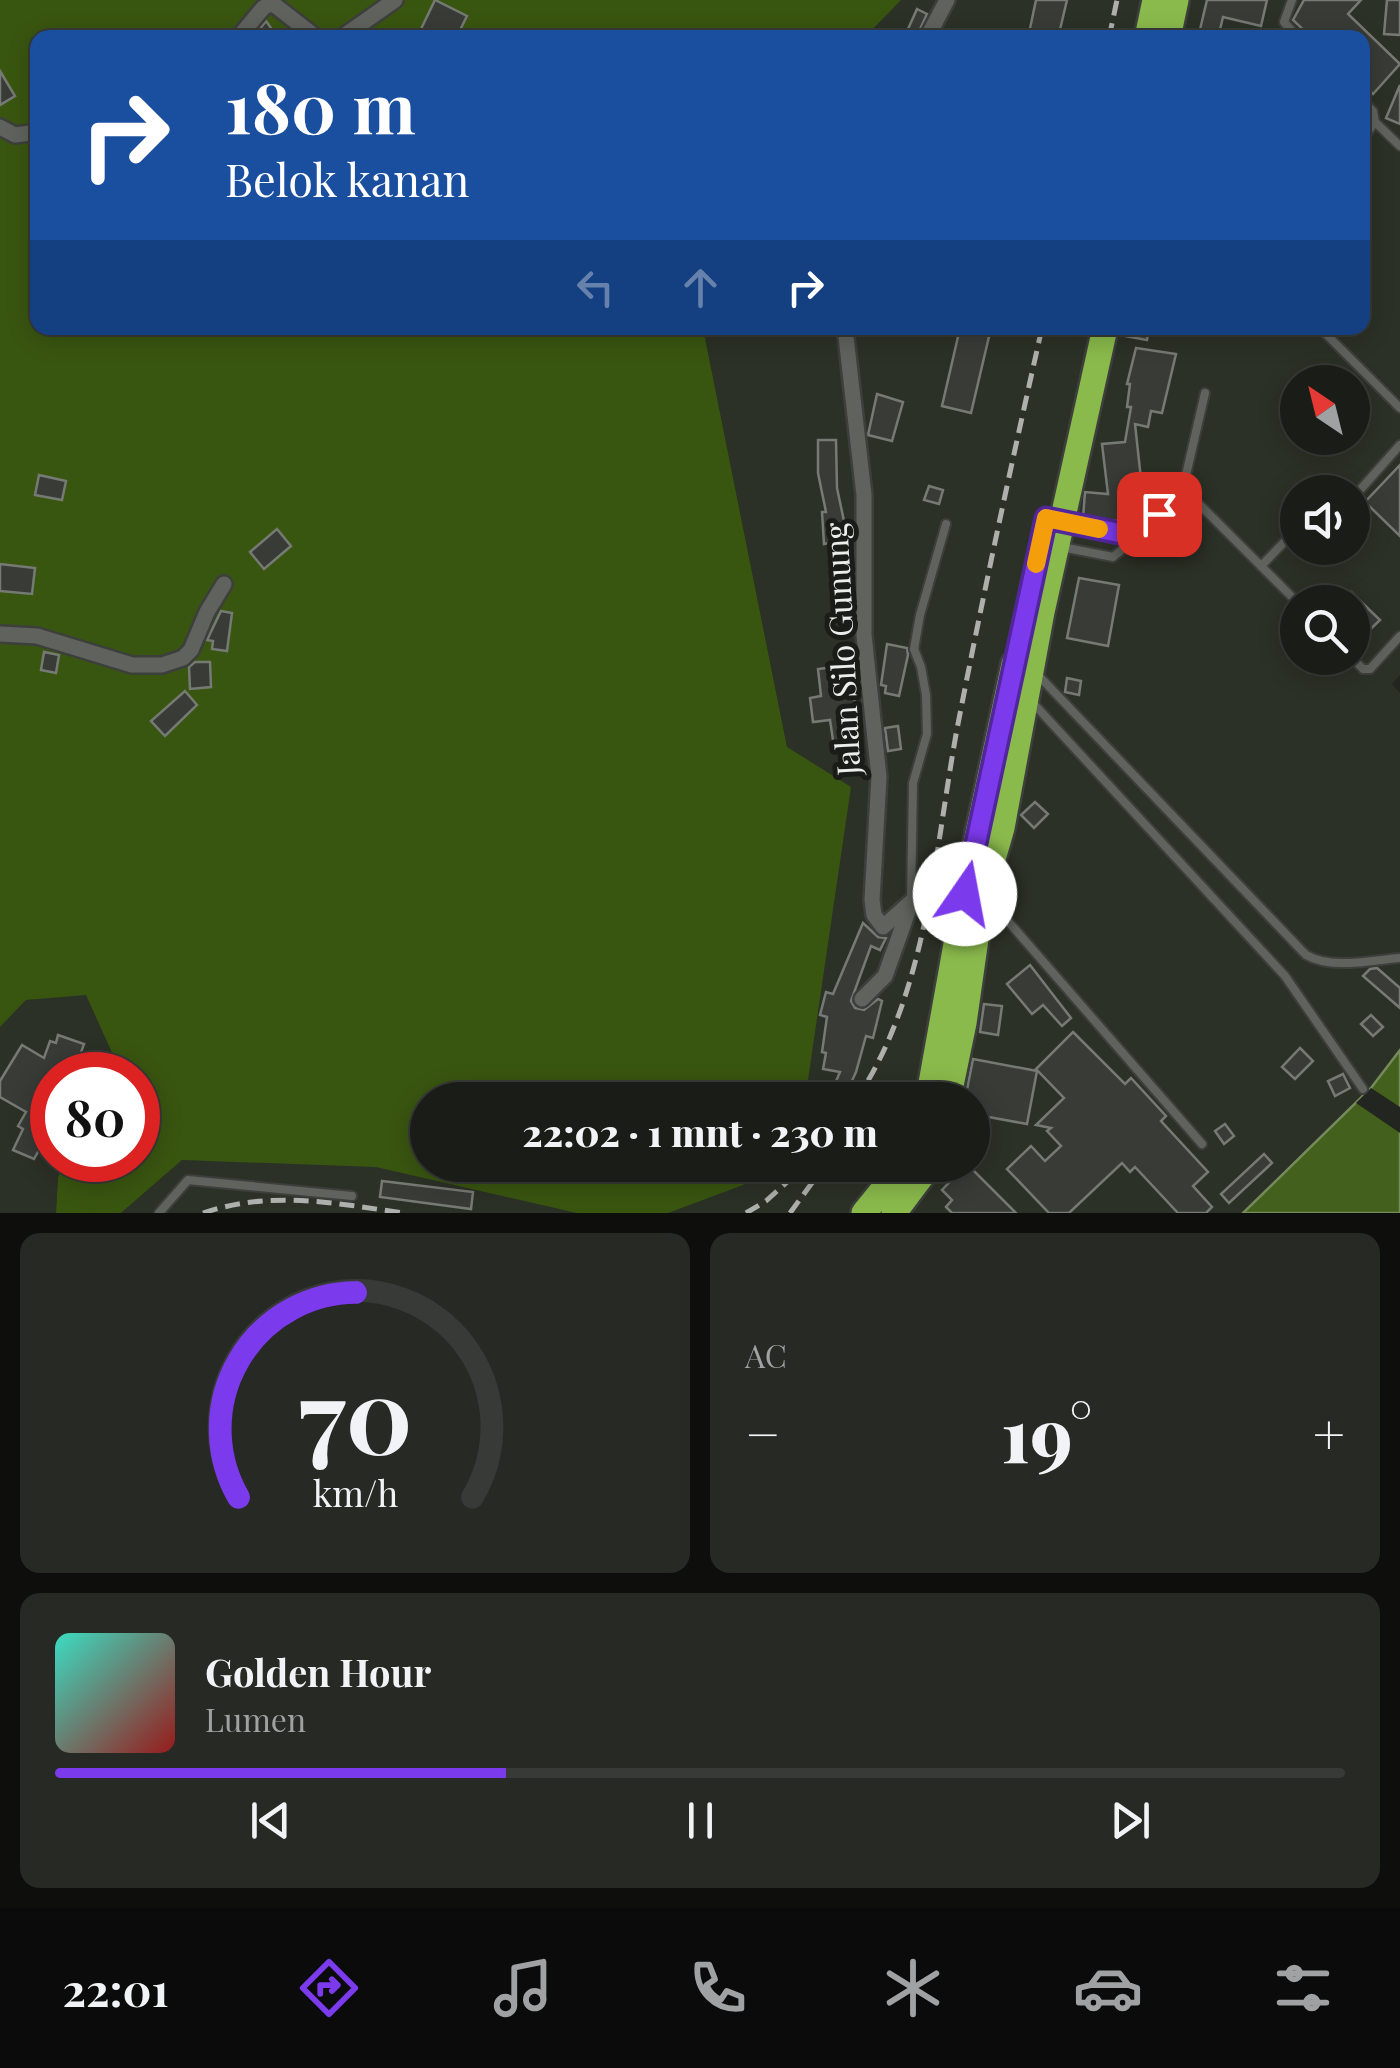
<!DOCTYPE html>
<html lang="id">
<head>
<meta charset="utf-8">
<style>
  body { margin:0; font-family:"Playfair Display",serif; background:#272925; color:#f1f3f6; height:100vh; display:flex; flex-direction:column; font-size:38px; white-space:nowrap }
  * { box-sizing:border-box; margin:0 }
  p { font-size:32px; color:#9fa1a2 }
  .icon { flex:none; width:55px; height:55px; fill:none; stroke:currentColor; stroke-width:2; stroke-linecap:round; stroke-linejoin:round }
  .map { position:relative; height:1213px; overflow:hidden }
  .drawer { display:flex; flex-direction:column; gap:20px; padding:20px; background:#0e0f0d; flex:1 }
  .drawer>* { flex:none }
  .hud { position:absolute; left:30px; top:30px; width:1340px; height:305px; border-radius:20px; box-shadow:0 5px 25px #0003,0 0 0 2px #383a37; background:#1a4fa0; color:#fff; overflow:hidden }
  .needle { width:65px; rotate:325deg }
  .fabs { position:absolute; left:1280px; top:365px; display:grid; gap:20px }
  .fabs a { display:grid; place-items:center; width:90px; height:90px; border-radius:50%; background:#1a1c18; box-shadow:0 5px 25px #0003,0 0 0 2px #383a37; font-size:50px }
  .speed { position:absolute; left:30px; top:1052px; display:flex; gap:20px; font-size:50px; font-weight:700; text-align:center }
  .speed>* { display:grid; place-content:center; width:130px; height:130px; border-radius:50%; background:#1a1c18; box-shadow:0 5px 25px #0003,0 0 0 2px #383a37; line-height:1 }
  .speed .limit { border:15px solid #d22; background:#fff; color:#111 }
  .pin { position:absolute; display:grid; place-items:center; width:85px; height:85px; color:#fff; margin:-42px; border-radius:20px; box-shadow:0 5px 15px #0006 }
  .me { position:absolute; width:110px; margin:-55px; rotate:12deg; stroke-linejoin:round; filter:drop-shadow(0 0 8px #0008) }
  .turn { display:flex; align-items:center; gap:35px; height:210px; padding:0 30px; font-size:45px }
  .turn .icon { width:130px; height:130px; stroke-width:2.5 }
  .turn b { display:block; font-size:70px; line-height:85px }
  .lanes { display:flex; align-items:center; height:95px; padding:0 30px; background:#0003; justify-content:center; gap:50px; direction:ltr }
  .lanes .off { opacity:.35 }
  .big { font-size:75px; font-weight:800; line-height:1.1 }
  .drawer .tile { flex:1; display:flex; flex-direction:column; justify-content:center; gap:15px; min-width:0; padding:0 35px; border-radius:20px; background:#272925 }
  .drawer .dial { align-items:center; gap:0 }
  .dial svg { height:260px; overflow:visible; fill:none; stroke:#383a37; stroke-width:7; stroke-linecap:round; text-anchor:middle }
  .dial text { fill:#f1f3f6; stroke:none }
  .song { display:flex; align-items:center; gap:30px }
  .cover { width:120px; height:120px; border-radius:15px; background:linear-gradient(135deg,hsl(170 70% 55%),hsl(0 70% 35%)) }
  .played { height:10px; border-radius:5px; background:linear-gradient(90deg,#7c3aed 35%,#383a37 35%) }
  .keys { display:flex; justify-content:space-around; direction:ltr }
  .heat { display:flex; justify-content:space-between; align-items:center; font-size:55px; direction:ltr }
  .drawer .tiles { flex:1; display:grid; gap:20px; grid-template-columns:1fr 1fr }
  .tile:last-child { grid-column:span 2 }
  .trip { position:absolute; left:410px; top:1082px; width:580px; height:100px; border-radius:50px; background:#1a1c18; box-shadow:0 5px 25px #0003,0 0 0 2px #383a37; font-weight:800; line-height:100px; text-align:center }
  .tab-bar { display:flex; height:160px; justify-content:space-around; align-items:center; background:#0a0b0a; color:#9fa1a2 }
  .tab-bar .icon { width:70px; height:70px }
  .tab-bar .current { color:#7c3aed }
  .tab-bar b { font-size:45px; color:#f1f3f6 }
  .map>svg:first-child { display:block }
  .built { fill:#2c3127; fill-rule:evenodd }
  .forest { fill:#395610 }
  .water { fill:#43601d; stroke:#768b5b; stroke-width:2.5 }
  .pier { fill:#222520 }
  .building { fill:#383b36; stroke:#767a74; stroke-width:2.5 }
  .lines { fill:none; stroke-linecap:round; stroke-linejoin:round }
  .service-casing { stroke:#3d3f3c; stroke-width:12 }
  .minor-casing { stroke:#3d3f3c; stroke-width:20 }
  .trunk-casing { stroke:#3d3f3c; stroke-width:30 }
  .service { stroke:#60635d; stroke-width:8 }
  .minor { stroke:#60635d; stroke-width:15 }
  .trunk { stroke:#8aba4c; stroke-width:25 }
  .rail { stroke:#aeb0ad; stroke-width:5; stroke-dasharray:15 8; stroke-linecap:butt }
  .route-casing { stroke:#51269a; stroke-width:25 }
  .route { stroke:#7c3aed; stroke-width:18 }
  .slow { stroke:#f59e0b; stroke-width:18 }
  .labels { text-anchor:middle; stroke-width:10; stroke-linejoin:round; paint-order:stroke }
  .street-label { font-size:32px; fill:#eceeeb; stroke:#191c17 }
</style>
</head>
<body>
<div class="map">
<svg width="1400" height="1213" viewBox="0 0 1400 1213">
  <rect width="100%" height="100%" fill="#222520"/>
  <!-- built -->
  <g class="built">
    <path d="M901 0H1400V675L1392 684 1400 693V1050L1371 1088 1243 1213H121L182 1160 428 1165 743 1185 776 1165H972V1100H805L812 1034 787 747 703 328H1362V38L864 37ZM1298 382H1352V438H1298ZM1298 492H1352V548H1298ZM1298 602H1352V658H1298Z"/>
    <polygon points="86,994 113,1055 102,1075 52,1075 52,1160 63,1160 58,1178 56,1213 0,1213 0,1027 26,1000"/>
  </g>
  <!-- forest -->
  <polygon class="forest" points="0,0 901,0 864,38 38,38 38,328 703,328 787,747 851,787 805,1100 428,1100 428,1165 776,1165 743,1185 668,1213 577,1213 376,1167 182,1160 121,1213 56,1213 58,1178 63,1160 138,1160 138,1075 102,1075 113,1055 86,995 26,1000 0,1027"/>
  <!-- water -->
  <polygon class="water" points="1400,1050 1400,1213 1243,1213 1371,1088"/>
  <!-- pier -->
  <polygon class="pier" points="1371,1088 1400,1107 1400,1133 1356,1103"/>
  <!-- building -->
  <g class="building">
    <polygon points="435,0 467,16 456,38 424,38 426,31 421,29"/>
    <polygon points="1036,0 1067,0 1058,38 1028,38"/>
    <polygon points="1207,0 1267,0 1261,26 1223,17 1218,38 1198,38"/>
    <polygon points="1304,0 1361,0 1348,14 1400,64 1373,94 1362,84 1362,38 1312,38 1293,20"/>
    <polygon points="1387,0 1400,0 1400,35 1384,34"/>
    <polygon points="917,9 927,14 916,38 904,38"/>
    <polygon points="266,21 278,38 259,38 256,34"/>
    <polygon points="0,71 15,96 0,105"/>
    <polygon points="1400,85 1400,124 1386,118"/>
    <polygon points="960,328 991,328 971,413 942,406"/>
    <polygon points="1121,328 1149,328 1147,340 1120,335"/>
    <polygon points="1136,348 1176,354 1162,413 1151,411 1148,427 1135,424 1141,479 1122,481 1118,521 1083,518 1085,492 1108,494 1102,444 1125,442 1131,407 1127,407 1130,384 1127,384"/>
    <polygon points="877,394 903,402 892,441 868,435"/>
    <polygon points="818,440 836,440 837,488 848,540 824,544 822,512 826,512 818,473"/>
    <polygon points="1400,465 1400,536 1365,502"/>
    <polygon points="39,475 66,481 62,500 35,495"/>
    <polygon points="929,486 943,490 939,504 924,500"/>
    <polygon points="277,529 291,546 264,569 250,552"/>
    <polygon points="0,564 35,568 32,594 0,591"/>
    <polygon points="1079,578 1119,585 1108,646 1067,638"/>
    <polygon points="1352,593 1380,620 1352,647"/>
    <polygon points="221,611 232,613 227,651 212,649 213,641 207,640"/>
    <polygon points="887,644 907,648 908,655 899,696 885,693 886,686 881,685"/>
    <polygon points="44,652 59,655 56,673 41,670"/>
    <polygon points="195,662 210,662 211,687 190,689 189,667"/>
    <polygon points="850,665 862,755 846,757 845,746 834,747 830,720 813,722 810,698 821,696 818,669"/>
    <polygon points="1067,678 1081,681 1079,695 1065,692"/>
    <polygon points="185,691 197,705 165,736 151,721"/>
    <polygon points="898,726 901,749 888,751 885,728"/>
    <polygon points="1035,802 1048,814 1034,828 1021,815"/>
    <polygon points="863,923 878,937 886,938 880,950 871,946 851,1001 855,1008 864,1010 878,999 882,1001 873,1038 866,1036 856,1072 844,1098 831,1093 840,1072 823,1069 826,1053 822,1052 827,1017 820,1015 826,992 833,994"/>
    <polygon points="1030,965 1071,1018 1062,1026 1043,1005 1032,1014 1007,984"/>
    <polygon points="1377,968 1400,988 1400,1008 1363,976 1370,969"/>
    <polygon points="984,1004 1002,1006 998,1035 980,1032"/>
    <polygon points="1371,1015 1383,1027 1373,1036 1361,1024"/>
    <polygon points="1073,1032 1125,1084 1131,1078 1166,1116 1161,1121 1208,1172 1193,1186 1212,1207 1206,1213 1178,1213 1135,1167 1130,1172 1122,1163 1069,1213 1049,1213 1007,1169 1031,1146 1045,1161 1061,1146 1047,1131 1051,1128 1036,1125 1064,1098 1036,1069"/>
    <polygon points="58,1035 84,1044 73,1075 52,1075 52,1127 34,1159 13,1150 23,1129 18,1126 26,1112 0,1097 0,1081 22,1045 44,1058 50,1041 56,1043"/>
    <polygon points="1300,1048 1313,1061 1295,1079 1282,1067"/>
    <polygon points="973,1059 1037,1071 1027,1124 972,1114 972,1100 965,1100"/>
    <polygon points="1343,1074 1350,1088 1335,1096 1328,1081"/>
    <polygon points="1225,1124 1234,1136 1224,1144 1215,1131"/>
    <polygon points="1264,1154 1272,1163 1229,1203 1221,1194"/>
    <polygon points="965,1166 974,1171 1016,1213 952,1213 946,1207 952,1200 942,1190"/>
    <polygon points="382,1181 473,1192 471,1209 380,1197"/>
  </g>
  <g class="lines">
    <defs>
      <g id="service">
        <polyline points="1292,0 1284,22 1298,38"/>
        <polyline points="1362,100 1373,111 1375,122 1362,140"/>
        <polyline points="1375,122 1400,146"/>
        <polyline points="1320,328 1400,408"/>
        <polyline points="1183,488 1298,603"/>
        <polyline points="1352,499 1400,445"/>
        <polyline points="1046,518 1119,533 1159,514 1183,488 1205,393"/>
        <polyline points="1041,543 1113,557 1124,548 1119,533"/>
        <polyline points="1261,566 1292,534 1298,533"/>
        <polyline points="1352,658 1363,669 1370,669 1400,636"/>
        <path d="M1037 674 1306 955C1333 970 1371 960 1400 958"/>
        <polyline points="1032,702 1285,976 1363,1089"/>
        <polyline points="986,901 1000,912 1202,1144"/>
        <polyline points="911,902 913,783 927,734 926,695 921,667 914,649 920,615 946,524"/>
        <polyline points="972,1163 973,1164"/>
        <polyline points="159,1213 188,1180 352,1196"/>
      </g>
      <g id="minor">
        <polyline points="238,38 263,8 272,3 317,38"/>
        <polyline points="341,38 395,0"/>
        <polyline points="927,38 947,0"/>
        <polyline points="0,127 15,135 38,132"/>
        <polyline points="845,328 864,495 864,635 879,777 872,900 874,915 883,927 911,902"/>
        <polyline points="0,634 37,636 132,665 162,665 183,658 191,650 207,612 224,584"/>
        <polyline points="911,902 962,910"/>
        <polyline points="862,999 885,976 910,906"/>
      </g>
      <g id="trunk">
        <polyline points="1147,38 1155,0"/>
        <polyline points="1168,38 1176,0"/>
        <polyline points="928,1100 965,894 1014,664"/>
        <polyline points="948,1100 964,1023 982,897 1002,828 1042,612 1105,328"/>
        <polyline points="864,1213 903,1165"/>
        <polyline points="894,1213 930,1165"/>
      </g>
    </defs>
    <!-- service casing -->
    <use href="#service" class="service-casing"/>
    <!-- minor casing -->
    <use href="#minor" class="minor-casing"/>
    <!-- trunk casing -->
    <use href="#trunk" class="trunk-casing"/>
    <!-- service -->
    <use href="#service" class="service"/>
    <!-- minor -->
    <use href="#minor" class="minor"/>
    <!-- trunk -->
    <use href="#trunk" class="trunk"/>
    <!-- rail -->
    <g class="rail">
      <polyline points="1109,38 1117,0"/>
      <path d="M856 1100C928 992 934 854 957 729 983 595 1012 461 1042 328"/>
      <path d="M203 1213C271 1190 334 1203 403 1213"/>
      <polyline points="746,1213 766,1201 806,1165"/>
      <polyline points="790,1213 825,1165"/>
    </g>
  </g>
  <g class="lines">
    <defs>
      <polyline id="route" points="965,894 1046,518 1119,533 1159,514"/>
    </defs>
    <!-- route casing -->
    <use href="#route" class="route-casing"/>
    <!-- route -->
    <use href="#route" class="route"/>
    <!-- slow -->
    <polyline class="slow" points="1036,564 1046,518 1099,529"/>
  </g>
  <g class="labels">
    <!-- street labels -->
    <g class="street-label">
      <text transform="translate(843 649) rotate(-93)" y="11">Jalan Silo Gunung</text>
    </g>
  </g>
</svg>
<div class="fabs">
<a><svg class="needle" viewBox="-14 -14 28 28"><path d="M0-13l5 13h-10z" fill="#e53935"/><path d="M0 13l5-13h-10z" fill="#9fa1a2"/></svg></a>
<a><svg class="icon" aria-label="sound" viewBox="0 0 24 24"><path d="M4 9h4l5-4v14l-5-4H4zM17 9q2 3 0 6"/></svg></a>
<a><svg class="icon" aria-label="search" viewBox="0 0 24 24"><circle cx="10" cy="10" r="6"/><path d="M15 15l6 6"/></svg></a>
</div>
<div class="speed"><div class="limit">80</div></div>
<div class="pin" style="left:1159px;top:514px;background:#d93025"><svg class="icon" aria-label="arrive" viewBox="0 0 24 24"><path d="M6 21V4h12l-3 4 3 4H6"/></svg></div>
<svg class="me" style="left:965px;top:894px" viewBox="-20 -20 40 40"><circle r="19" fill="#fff"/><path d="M0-13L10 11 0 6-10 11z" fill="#7c3aed"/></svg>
<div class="trip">22:02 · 1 mnt · 230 m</div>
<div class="hud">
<div class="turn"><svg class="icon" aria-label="right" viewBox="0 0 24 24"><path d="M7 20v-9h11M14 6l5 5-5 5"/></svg><div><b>180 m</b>Belok kanan</div></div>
<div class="lanes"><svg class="icon off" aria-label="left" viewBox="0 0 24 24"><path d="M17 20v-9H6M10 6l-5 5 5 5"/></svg><svg class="icon off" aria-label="ahead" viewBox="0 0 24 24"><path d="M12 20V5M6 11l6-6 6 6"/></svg><svg class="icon" aria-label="right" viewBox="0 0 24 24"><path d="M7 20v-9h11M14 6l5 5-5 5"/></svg></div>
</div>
</div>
<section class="drawer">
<div class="tiles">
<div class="tile dial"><svg viewBox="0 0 100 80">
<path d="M14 69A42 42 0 1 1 86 69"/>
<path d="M14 69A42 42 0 0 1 50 6" stroke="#7c3aed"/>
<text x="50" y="56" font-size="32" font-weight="700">70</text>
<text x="50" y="72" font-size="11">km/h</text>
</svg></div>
<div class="tile"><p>AC</p>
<div class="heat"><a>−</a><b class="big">19°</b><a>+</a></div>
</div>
<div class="tile">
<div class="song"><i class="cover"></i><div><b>Golden Hour</b><p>Lumen</p></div></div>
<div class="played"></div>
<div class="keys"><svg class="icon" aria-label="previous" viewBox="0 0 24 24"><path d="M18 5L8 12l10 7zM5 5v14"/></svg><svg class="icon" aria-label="pause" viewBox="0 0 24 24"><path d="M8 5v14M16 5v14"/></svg><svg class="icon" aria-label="next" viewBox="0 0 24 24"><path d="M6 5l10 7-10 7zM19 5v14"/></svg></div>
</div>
</div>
</section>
<nav class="tab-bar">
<b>22:01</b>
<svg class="icon current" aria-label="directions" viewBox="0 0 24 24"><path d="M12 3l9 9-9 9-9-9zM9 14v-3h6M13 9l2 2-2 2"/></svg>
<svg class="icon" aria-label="music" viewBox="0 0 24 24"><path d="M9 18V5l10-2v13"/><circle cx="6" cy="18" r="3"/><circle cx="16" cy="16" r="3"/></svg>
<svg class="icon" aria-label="phone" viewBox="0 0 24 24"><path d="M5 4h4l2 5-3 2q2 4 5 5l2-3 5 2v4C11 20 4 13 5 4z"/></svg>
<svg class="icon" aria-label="climate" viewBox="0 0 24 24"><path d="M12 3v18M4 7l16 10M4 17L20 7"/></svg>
<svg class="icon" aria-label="car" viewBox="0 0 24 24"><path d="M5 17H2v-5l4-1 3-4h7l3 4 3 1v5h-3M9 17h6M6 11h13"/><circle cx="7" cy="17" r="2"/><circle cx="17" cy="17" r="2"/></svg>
<svg class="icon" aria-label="filters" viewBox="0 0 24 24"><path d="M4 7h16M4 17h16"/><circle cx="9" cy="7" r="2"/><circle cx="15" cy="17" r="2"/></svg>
</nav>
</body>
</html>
